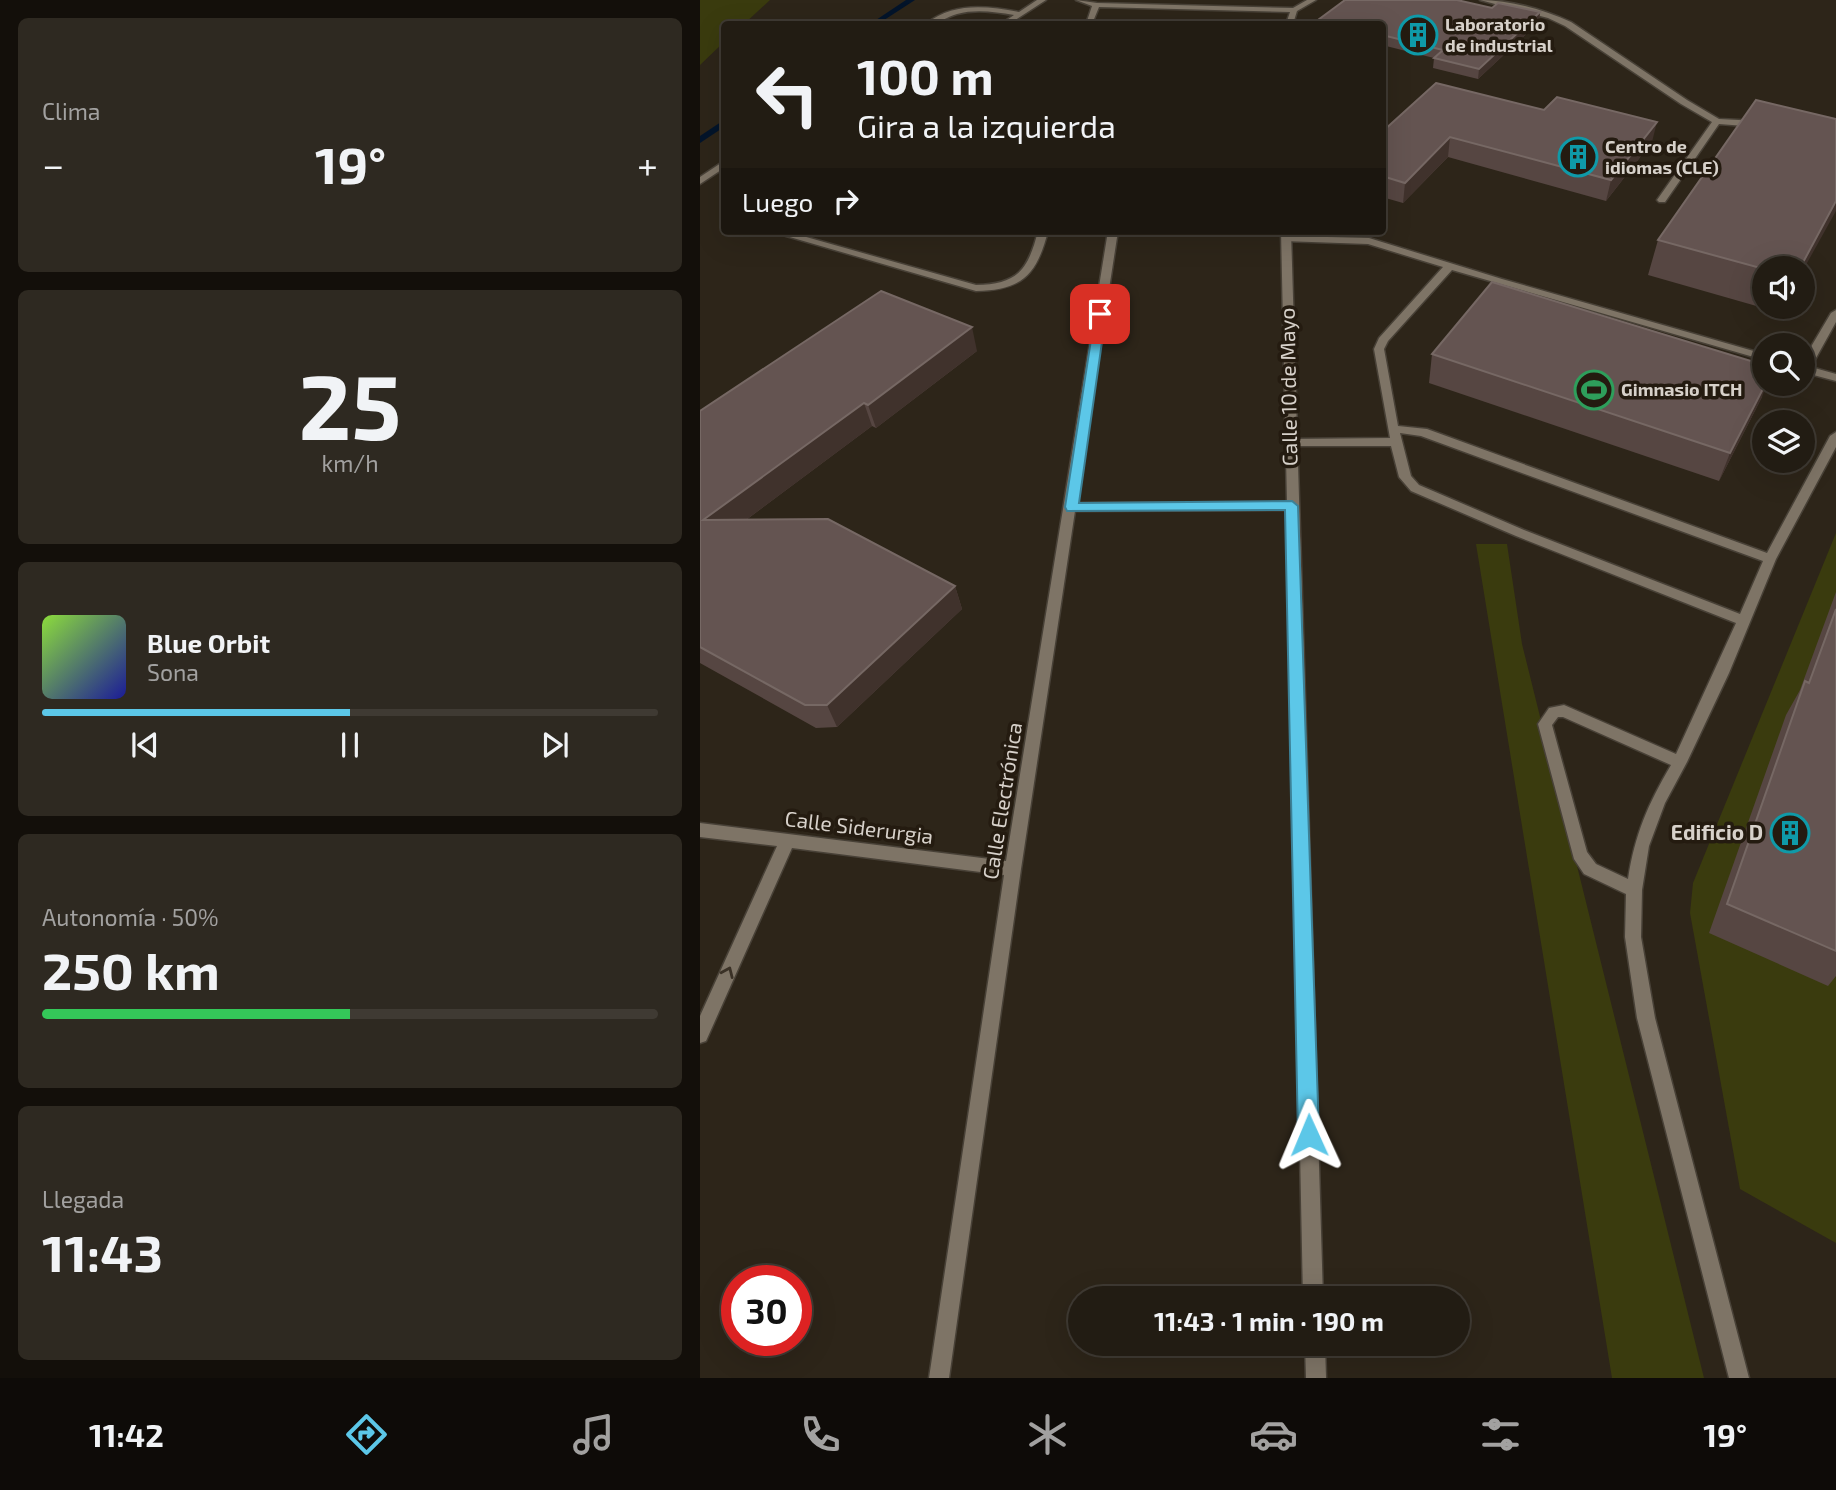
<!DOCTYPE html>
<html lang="es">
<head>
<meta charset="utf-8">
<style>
  body { margin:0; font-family:"Exo 2",sans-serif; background:#2e2921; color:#f1f3f6; height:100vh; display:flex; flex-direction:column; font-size:26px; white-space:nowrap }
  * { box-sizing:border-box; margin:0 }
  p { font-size:23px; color:#a2a1a0 }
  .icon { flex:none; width:38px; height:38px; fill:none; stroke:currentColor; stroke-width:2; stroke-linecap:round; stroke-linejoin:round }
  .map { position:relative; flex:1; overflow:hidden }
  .sheet { display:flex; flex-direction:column; gap:18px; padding:18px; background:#130f0a; width:700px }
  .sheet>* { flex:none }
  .banner { position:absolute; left:21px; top:21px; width:665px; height:214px; border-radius:7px; box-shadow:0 7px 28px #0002,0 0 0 2px #3f3a33; background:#221c13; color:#f1f3f6; overflow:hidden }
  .buttons { position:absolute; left:1052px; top:256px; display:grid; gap:14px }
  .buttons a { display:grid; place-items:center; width:63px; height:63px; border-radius:50%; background:#221c13; box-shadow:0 7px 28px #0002,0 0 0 2px #3f3a33; font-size:35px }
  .speed { position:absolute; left:21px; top:1265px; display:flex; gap:14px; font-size:35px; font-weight:700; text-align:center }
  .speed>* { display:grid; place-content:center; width:91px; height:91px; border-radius:50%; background:#221c13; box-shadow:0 7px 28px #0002,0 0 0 2px #3f3a33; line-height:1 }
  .speed .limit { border:10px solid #d22; background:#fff; color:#111 }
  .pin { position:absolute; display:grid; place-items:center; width:60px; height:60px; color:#fff; margin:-30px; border-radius:14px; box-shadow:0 4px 10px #0006 }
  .me { position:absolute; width:77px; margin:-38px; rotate:359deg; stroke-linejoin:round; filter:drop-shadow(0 0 5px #0008) }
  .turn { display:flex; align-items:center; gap:24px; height:147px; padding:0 21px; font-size:32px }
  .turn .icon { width:91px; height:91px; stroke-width:2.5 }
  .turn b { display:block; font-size:49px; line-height:60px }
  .then { display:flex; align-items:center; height:66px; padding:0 21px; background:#0003; gap:14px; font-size:26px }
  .big { font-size:52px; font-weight:700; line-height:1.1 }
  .sheet .card { flex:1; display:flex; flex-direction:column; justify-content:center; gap:10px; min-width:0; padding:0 24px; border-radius:10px; background:#2e2921 }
  .sheet .dial { align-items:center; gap:0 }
  .dial b { font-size:91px; line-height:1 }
  .song { display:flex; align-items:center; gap:21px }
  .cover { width:84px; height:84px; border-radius:10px; background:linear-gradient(135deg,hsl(90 70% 55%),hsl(240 70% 35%)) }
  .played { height:7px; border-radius:4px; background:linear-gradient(90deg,#5cc7e8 50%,#3f3a33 50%) }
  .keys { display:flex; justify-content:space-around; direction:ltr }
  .heat { display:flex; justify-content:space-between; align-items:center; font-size:38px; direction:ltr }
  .charge { height:10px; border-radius:5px; background:linear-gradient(90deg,#34c759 50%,#3f3a33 0) }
  .trip { position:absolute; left:368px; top:1286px; width:402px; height:70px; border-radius:35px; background:#221c13; box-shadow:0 7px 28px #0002,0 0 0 2px #3f3a33; font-weight:700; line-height:70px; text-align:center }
  .dock { display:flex; height:112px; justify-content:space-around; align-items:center; background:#0e0b08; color:#a2a1a0 }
  .dock .icon { width:49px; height:49px }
  .dock .current { color:#5cc7e8 }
  .dock b { font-size:32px; color:#f1f3f6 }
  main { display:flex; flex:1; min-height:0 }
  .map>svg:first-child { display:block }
  .green { fill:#3a3b0e }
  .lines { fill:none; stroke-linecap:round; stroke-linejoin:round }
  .stream { fill:#03142a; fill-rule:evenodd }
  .service-casing { stroke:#484137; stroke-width:3 }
  .minor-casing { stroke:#484137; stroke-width:3 }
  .service { fill:#7e7466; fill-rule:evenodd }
  .minor { fill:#7e7466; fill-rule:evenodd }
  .wall { fill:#564642 }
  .shaded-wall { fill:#40322c }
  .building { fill:#645451; stroke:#766864; stroke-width:2 }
  .oneway { stroke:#3a3126 }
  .route { fill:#5cc7e8; stroke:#3c8197; stroke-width:2 }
  .labels { text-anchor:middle; stroke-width:7; stroke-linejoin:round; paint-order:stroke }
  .far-poi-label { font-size:18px; font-weight:bold; fill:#d7d1ca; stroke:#241b10; text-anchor:start }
  .street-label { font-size:21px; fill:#d7d1ca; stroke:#241b10 }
  .poi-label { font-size:21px; font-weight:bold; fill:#d7d1ca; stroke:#241b10; text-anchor:end }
</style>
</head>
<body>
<main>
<section class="sheet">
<div class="card"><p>Clima</p>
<div class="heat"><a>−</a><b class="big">19°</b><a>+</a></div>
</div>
<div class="card dial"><b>25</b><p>km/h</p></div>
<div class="card">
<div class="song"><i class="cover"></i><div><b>Blue Orbit</b><p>Sona</p></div></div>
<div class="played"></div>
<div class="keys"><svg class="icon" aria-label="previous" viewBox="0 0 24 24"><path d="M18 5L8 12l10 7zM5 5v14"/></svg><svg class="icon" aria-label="pause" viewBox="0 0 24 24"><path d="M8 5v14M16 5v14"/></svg><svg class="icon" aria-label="next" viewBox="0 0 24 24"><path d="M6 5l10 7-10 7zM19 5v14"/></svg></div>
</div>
<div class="card"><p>Autonomía · 50%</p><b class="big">250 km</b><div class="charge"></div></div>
<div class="card"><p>Llegada</p><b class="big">11:43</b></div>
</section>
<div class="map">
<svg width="1136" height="1378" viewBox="0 0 1136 1378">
  <rect width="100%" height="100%" fill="#2d2519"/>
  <!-- green -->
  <g class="green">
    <polygon points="0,0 70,0 44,24 24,24 24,42 0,65"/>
    <polygon points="1136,533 1136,1243 1040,1189 990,913 993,883"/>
    <polygon points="776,544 807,544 822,644 1004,1378 912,1378"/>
  </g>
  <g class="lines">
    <!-- stream -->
    <g class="stream">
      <polygon points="206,0 215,0 178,24 170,24"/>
      <polygon points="21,122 24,122 24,127 0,143 0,136"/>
    </g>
    <defs>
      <g id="service">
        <path d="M337 0H346L309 24H301L314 15C295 12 276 9 257 14 246 17 237 25 226 24 253 2 287 6 319 12Z"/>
        <polygon points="376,0 397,3 593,8 607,0 616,0 597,11 593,24 586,24 590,12 399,7 392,24 386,24 392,6"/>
        <path d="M780 0C810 0 844 10 871 22L987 100 1019 119 1058 121 1062 124 1058 127 1019 124 965 202H959L957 200 1012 122 981 104 865 26 848 18Z"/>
        <polygon points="24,161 24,168 0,184 0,177"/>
        <path d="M69 231H85L276 285C318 284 328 270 338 231H348C337 275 322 290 276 291Z"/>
        <path d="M586 236 669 238 802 279 1064 354V360L752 270 688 341 684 349 698 426 727 429 1067 553 1130 436 1136 432V447L1076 559 1029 673 987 762 965 803 949 846 942 890 941 937 955 1018 1049 1378H1029L937 1018 925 937 926 894 884 874 874 859 838 724 849 708 864 705 976 754 1036 623 816 536 711 491 699 477 691 446H587V440L591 439 690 438 674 349 679 338 743 267 668 244 583 241V237ZM700 433 721 436 1063 561 1040 614 824 530 719 485 711 476ZM858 717H863L971 765C948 804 935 834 928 879L896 864 887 852 852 725Z"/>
        <polygon points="1136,310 1136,322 1111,367 1136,374 1136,381 1102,372 1102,362 1131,313"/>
      </g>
      <g id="minor">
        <polygon points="408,231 418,231 376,503 587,502 581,231 591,231 623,1298 603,1298 587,510 375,511 321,869 249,1378 229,1378 304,875 92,848 6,1041 0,1043 0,1016 77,846 0,837 0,823 306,861"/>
        <polygon points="605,1344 625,1344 626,1378 606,1378"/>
      </g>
    </defs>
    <!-- service casing -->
    <use href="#service" class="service-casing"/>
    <!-- minor casing -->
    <use href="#minor" class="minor-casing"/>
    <!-- service -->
    <use href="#service" class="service"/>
    <!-- minor -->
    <use href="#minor" class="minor"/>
  </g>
  <!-- wall -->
  <g class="wall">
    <polygon points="792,8 840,12 839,22 778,79 733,68 734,58 682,45 682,24 618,24 618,20"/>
    <polygon points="682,132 952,142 906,201 748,157 703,203 682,197"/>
    <polygon points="958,240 1064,268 1064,306 1084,306 1081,313 948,275"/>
    <polygon points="277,351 176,428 172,426 46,520 255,586 262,609 137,727 116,728 0,663 0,411"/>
    <polygon points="732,354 1062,397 1019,481 729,383"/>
    <polygon points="1136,592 1136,976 1128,986 1009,933 1086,715 1100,690"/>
  </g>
  <!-- shaded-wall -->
  <g class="shaded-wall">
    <polygon points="840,12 839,22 778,79 779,69"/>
    <polygon points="957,122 952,142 906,201 911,180"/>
    <polygon points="750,137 748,157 703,203 705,183"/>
    <polygon points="1136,201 1136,211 1102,272 1102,268 1100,268"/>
    <polygon points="272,327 277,351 176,428 168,405"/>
    <polygon points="1066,383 1067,383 1062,397 1019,481 1030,453"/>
    <polygon points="164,403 172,426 15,543 3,520"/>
    <polygon points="255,586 262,609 137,727 127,705"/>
  </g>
  <!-- building -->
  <g class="building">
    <polygon points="645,0 757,0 792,8 798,3 840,12 779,69 734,58 743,50 682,35 682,24 638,24 618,20"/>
    <polygon points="736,83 844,110 857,97 957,122 911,180 750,137 705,183 682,176 682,132"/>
    <polygon points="1056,100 1136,119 1136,201 1100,268 1064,268 1064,269 958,240"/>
    <polygon points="792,282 1064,365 1064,383 1066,383 1030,453 732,354"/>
    <polygon points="181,291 272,327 168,405 164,403 3,520 128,519 255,586 127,705 105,705 0,647 0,411"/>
    <polygon points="1136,609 1136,951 1027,904 1105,681 1109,683"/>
  </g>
  <!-- one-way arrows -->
  <defs><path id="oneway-chevron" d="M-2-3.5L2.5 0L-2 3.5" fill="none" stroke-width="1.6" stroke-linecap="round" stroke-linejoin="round" transform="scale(1.75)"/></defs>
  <use class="oneway" href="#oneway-chevron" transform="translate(28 972) rotate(-66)"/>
  <!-- route -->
  <polygon class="route" points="400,310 406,314 379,503 592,501 598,506 619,1135 616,1142 609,1145 601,1142 598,1135 585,510 367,511 365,507 395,314"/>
  <!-- icons -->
  <defs>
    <symbol id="building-ring" viewBox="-11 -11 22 22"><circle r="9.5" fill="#241b10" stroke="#0f9aa8" stroke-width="1.5"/><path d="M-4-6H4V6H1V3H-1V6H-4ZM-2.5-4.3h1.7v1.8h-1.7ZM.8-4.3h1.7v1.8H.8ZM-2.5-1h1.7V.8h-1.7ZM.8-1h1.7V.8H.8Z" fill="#0f9aa8"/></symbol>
    <symbol id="stadium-ring" viewBox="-11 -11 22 22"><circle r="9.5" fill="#241b10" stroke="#2e9e5b" stroke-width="1.5"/><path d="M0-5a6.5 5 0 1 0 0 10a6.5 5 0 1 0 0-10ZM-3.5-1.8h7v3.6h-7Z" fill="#2e9e5b"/></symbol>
  </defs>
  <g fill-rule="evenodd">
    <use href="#building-ring" x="696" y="13" width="44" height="44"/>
    <use href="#building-ring" x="856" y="135" width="44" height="44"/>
    <use href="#stadium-ring" x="872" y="368" width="44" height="44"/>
    <use href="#building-ring" x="1068" y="811" width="44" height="44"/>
  </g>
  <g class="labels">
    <!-- far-poi labels -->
    <g class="far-poi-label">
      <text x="745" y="31">Laboratorio<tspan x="745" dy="21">de industrial</tspan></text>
      <text x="905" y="153">Centro de<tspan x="905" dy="21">idiomas (CLE)</tspan></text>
      <text x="921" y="396">Gimnasio ITCH</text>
    </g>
    <!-- street labels -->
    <g class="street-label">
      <text transform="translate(589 387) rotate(-91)" y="7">Calle 10 de Mayo</text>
      <text transform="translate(303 801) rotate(-81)" y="7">Calle Electrónica</text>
      <text transform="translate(159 828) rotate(7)" y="7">Calle Siderurgia</text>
    </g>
    <!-- poi labels -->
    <g class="poi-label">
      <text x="1063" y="840">Edificio D</text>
    </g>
  </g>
</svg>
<div class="buttons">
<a><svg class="icon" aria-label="sound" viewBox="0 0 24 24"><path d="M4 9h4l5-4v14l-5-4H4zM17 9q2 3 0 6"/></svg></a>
<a><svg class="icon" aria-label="search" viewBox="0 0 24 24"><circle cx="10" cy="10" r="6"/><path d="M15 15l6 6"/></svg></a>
<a><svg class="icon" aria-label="layers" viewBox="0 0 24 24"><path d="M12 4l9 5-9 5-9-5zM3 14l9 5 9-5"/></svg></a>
</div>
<div class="speed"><div class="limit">30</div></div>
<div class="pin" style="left:400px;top:314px;background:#d93025"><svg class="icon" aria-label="arrive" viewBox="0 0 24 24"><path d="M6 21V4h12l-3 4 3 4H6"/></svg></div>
<svg class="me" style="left:609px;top:1135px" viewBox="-20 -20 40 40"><path d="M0-17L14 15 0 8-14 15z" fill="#5cc7e8" stroke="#fff" stroke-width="4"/></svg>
<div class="trip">11:43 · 1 min · 190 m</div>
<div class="banner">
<div class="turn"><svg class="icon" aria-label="left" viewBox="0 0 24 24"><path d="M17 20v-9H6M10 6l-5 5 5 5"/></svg><div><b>100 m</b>Gira a la izquierda</div></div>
<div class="then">Luego<svg class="icon" aria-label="right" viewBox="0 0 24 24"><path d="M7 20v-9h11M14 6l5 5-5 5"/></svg></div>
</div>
</div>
</main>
<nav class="dock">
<b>11:42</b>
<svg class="icon current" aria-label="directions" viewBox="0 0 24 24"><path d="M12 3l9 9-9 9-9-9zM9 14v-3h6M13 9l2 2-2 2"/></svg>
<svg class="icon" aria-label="music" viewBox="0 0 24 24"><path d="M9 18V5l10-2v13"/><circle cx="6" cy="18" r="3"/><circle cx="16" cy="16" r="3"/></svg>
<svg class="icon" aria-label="phone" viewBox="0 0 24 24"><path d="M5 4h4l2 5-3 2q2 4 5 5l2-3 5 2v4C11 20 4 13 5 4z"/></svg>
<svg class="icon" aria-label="climate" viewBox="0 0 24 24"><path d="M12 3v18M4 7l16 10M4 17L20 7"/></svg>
<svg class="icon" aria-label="car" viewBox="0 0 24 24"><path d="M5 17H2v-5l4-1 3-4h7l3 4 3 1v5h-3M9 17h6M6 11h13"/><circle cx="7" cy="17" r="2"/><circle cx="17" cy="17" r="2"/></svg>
<svg class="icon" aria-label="filters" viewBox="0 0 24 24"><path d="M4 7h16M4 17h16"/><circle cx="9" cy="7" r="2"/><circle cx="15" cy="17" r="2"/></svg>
<b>19°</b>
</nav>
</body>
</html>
